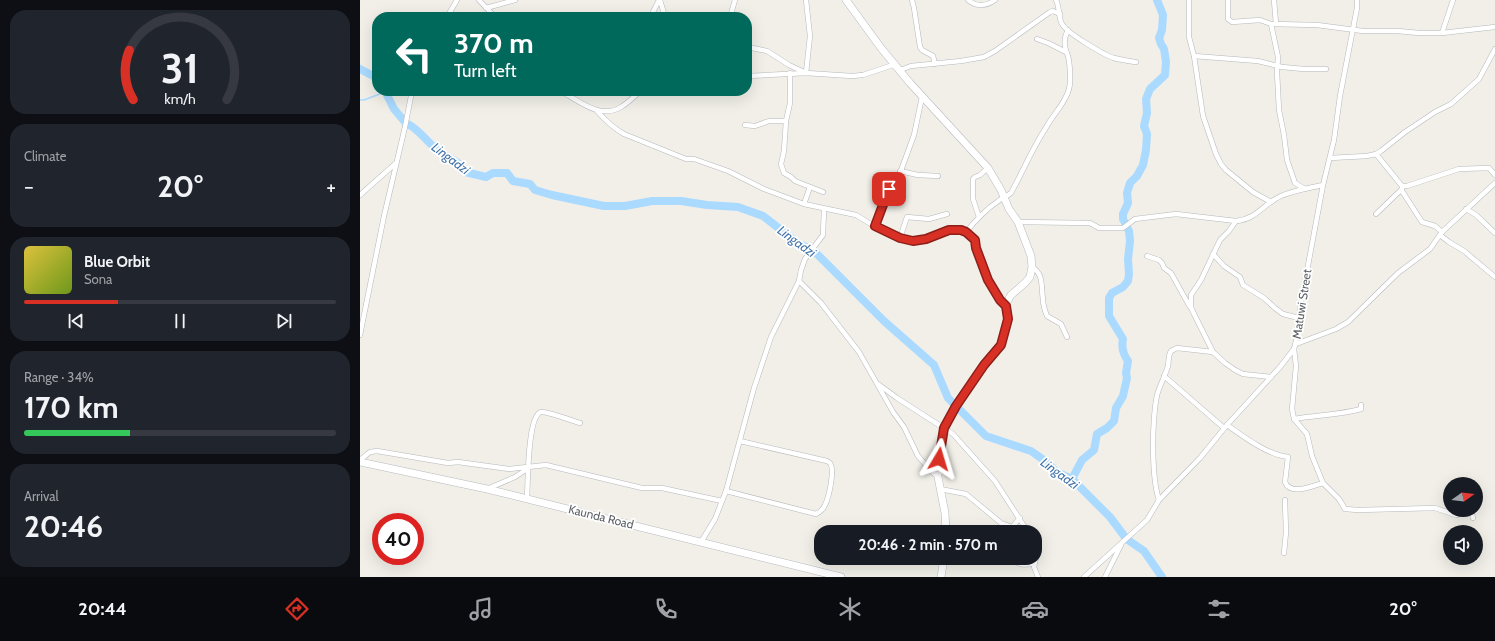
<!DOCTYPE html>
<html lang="en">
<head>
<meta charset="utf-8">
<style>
  body { margin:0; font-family:Cabin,sans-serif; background:#20242c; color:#f1f3f6; height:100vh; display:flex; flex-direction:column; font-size:15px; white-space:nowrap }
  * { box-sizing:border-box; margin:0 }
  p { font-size:13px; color:#9ea1a6 }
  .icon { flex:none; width:22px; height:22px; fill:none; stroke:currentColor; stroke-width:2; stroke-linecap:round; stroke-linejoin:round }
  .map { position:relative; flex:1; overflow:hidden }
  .details { display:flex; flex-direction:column; gap:10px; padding:10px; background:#0d0f14; width:360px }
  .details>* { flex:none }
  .banner { position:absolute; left:12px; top:12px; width:380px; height:84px; border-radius:16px; box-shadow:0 4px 16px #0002; background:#00695c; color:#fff; overflow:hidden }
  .needle { width:26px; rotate:76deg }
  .fabs { position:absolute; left:1083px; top:477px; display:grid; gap:8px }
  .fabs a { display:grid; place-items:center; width:40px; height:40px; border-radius:50%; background:#171b24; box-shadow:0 4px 16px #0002; font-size:20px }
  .speed { position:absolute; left:12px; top:513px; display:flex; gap:8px; font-size:20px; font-weight:700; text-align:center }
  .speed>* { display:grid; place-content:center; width:52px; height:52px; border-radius:50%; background:#171b24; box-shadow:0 4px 16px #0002; line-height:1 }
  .speed .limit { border:6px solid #d22; background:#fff; color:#111 }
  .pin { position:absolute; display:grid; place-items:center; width:34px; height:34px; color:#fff; margin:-17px; border-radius:8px; box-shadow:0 2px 6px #0006 }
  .me { position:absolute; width:44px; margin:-22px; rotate:7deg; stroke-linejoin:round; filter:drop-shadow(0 0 3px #0008) }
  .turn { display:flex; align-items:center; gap:14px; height:84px; padding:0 16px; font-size:18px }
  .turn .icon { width:52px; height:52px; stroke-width:2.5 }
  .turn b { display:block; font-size:28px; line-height:34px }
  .big { font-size:30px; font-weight:700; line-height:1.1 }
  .details .tile { flex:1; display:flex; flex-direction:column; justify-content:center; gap:6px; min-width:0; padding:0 14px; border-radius:16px; background:#20242c }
  .details .dial { align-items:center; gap:0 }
  .dial svg { height:104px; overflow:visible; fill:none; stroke:#363941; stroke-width:7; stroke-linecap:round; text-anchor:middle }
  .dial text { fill:#f1f3f6; stroke:none }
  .song { display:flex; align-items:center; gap:12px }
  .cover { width:48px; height:48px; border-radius:6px; background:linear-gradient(135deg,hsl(50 70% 55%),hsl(80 70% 35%)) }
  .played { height:4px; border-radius:2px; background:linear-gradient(90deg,#d93025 30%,#363941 30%) }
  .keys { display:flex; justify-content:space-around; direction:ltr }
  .heat { display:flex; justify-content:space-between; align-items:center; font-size:22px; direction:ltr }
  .charge { height:6px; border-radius:3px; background:linear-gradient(90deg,#34c759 34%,#363941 0) }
  .trip { position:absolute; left:454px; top:525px; width:228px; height:40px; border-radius:16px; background:#171b24; box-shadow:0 4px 16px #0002; font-weight:700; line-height:40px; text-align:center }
  .dock { display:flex; height:64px; justify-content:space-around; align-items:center; background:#090b0e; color:#9ea1a6 }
  .dock .icon { width:28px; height:28px }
  .dock .selected { color:#d93025 }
  .dock b { font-size:18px; color:#f1f3f6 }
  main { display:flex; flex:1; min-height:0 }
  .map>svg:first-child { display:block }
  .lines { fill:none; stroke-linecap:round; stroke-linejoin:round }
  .stream { stroke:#aadaff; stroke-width:1.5 }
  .river { stroke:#aadaff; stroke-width:8 }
  .street-casing { stroke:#b5b8bc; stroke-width:5.5 }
  .secondary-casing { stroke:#b6babf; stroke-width:8 }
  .street { stroke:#fff; stroke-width:4.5 }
  .secondary { stroke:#fff; stroke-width:7 }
  .route-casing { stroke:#8d1f18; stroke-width:10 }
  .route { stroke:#d93025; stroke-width:7 }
  .labels { text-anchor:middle; stroke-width:3.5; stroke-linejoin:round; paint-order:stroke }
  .street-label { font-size:12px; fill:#5f6368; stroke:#fff }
  .water-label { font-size:13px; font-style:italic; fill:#4174aa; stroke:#fff }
</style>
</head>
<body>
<main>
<section class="details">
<div class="tile dial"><svg viewBox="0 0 100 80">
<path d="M14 69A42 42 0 1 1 86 69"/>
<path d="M14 69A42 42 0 0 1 11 31" stroke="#d93025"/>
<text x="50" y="56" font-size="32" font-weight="700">31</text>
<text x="50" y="72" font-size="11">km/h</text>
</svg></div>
<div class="tile"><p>Climate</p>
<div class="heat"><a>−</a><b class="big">20°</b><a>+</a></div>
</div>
<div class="tile">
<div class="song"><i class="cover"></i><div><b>Blue Orbit</b><p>Sona</p></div></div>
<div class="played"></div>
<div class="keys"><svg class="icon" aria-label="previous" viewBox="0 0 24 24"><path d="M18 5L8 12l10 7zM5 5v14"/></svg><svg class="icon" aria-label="pause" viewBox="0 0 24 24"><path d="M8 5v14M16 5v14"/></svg><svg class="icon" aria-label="next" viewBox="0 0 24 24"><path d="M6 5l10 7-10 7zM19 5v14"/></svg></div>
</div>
<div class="tile"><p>Range · 34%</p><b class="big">170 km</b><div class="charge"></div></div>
<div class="tile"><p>Arrival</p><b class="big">20:46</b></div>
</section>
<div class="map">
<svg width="1135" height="577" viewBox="0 0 1135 577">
  <rect width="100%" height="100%" fill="#f1efe8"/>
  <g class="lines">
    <!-- stream -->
    <polyline class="stream" points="0,100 4,100 25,92"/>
    <!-- river -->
    <g class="river">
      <polyline points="0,69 17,78"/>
      <polyline points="25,91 34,109 45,122"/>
      <path d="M48 124C61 131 69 145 81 153 90 159 101 162 105 172L126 177 133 173H147L153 181 170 184 175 190 192 195 244 206H265L292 201H321L347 205 378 207 403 216 439 244 453 250 524 321 574 365 588 398 626 436 671 451 688 463 696 472 712 479 750 517 765 537"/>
      <path d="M712 479 722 460 734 450 737 434 747 428 754 421 756 408 763 396 767 378 766 373 768 361C763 354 761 348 763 339L749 316V298L752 293 763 287 768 281 769 274 768 259 770 241 769 231 763 219V214L768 203 767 193 770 183 777 176 783 165 786 150 787 134 784 126 787 113 786 99 790 89 805 75 806 62 804 49 801 44 799 38 802 30 803 15 797 0"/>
      <polyline points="768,540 784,551 802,577"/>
    </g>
    <defs>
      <g id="street">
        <polyline points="119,0 135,17"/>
        <polyline points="300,0 305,17"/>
        <polyline points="552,0 554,8 560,47 562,50 573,56 575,64"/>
        <path d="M608 0C617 7 625 7 635 0"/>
        <path d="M696 0C700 8 698 17 702 24 707 33 744 55 754 58 761 60 769 61 776 62"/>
        <polyline points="829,0 829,37 834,56 843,116 856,154 861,164 866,170 893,192 911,202"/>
        <polyline points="914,0 916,24"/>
        <polyline points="868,1 868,19 872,22 900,20 911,24 957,25 1003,31 1038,31 1059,33 1082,33 1135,27"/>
        <polyline points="126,8 155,0"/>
        <polyline points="87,17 97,0"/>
        <polyline points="287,17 292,14 299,0"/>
        <polyline points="370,17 375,0"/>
        <polyline points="911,24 918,57 917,72 919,110 924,135 927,160 935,183 945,189"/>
        <polyline points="1082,33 1093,0"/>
        <polyline points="677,39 688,43 706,52"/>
        <polyline points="387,47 407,51 429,65 446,73 450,36 446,0"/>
        <polyline points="834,56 898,61 922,67 944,69 966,69"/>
        <polyline points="540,70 551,66 601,61 624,57 635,51 690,12 693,11 700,14"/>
        <polyline points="430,73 430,103 426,121 424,151 421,164 424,173 431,177 435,181 463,192"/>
        <polyline points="387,76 446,73 492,76 503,75 536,64"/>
        <path d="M200 91C219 100 239 120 261 107 268 103 274 96 281 91"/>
        <path d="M237 111C245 120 253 128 264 134L326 159H334L368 171 404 189 444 204 496 215 519 229 549 241 566 239 589 230H601L606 232 615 240 616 249 628 279 640 300 646 306"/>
        <polyline points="385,125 395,126 409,121 426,121"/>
        <polyline points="1016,154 1042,186 1047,186 1099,169 1129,168 1135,175"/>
        <polyline points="970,158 1007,156 1016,154 1021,151 1045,132 1075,112 1091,104 1119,79 1135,49"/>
        <polyline points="540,171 558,175 578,176"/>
        <polyline points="1042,186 1042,191 1062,222 1075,226 1082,232"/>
        <polyline points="0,195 36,163"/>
        <polyline points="444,204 450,187"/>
        <polyline points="1106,209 1116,215 1135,233"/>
        <polyline points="1016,214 1042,189"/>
        <polyline points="619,217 613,199 613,179 615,177 620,175 628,168"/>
        <polyline points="876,221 869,231 860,240 841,280 831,295 831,307 834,314 853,352 865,363 875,370 883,374 911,377"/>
        <path d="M658 222 730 223 739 228H763L775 219 816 214 876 221C897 219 903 204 921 196 935 190 949 188 963 185"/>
        <polyline points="515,226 529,189 539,176 554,135 562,97"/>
        <path d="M606 232C615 221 625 210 637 202 641 198 646 197 651 193 663 171 673 147 687 126 694 113 705 104 709 89 711 82 710 64 708 56 704 46 703 40 708 30"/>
        <polyline points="1080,235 1089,242 1104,251 1135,277"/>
        <polyline points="540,238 547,217 569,219 587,214"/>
        <polyline points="853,254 864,266 880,277 883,285 904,298 915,308 923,314 939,318"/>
        <polyline points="787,256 799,260 802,263 804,268 811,273 830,307"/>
        <path d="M672 267C684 274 681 287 683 300 683 305 685 311 687 316L701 324 707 337"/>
        <polyline points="439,281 461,303 499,352 533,412 544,427 558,456 571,471 578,477"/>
        <polyline points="0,335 24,216 45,127 52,91"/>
        <polyline points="936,344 976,329 988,322 1038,273 1070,249 1082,232 1135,183"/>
        <polyline points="934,349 936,366 932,409 934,419 947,434 952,456 963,483 979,499 985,509 998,510 1075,508 1096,515 1106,513 1112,514 1113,518"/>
        <polyline points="804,376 864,428"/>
        <polyline points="518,384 537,398 593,434 635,481 668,532"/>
        <path d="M934 419C956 415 980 415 1001 409V405"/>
        <path d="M867 425C884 437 908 455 928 457L925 482C930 496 953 486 963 483"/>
        <polyline points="0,460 10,452 17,451 88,463 98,462 149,469 186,465 282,488 302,488 362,501"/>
        <polyline points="127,489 155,477 167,469"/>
        <polyline points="580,489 606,494 641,523 652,527 660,518"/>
        <path d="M366 491 456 514C460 512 463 510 465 505 469 497 475 470 470 463L467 461 380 441"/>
        <path d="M167 499C168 485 167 416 181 412 187 411 213 421 220 423"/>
        <path d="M799 500C791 476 792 420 797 395 800 385 805 376 808 366 809 360 808 356 811 351L817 348 853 352"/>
        <polyline points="341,542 355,519 366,491 394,388 411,337 439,281 441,270 445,259 463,235 464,209"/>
        <polyline points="675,547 677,554 674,567 678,577"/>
        <polyline points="924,553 926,532 925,500"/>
        <path d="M650 558C659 565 664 566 674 563"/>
        <polyline points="724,577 787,520 799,500 840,458 867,425 920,367 934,349 937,337 941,303 963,185 974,140 980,96 997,8 997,0"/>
        <polyline points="745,577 761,545"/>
      </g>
      <g id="secondary">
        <polyline points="486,0 521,48 550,83 628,168 641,190 649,209 658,222 671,256 672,267 670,277 665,283 651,295 647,302 646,310 648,319 641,345 624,365 596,406 584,428 580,451 578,477 585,513 586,532"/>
        <polyline points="0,462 127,489 481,577"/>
        <polyline points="581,577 584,558"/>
      </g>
    </defs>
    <!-- street casing -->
    <use href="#street" class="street-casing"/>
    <!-- secondary casing -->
    <use href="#secondary" class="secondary-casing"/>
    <!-- street -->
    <use href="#street" class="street"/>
    <!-- secondary -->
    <use href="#secondary" class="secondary"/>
  </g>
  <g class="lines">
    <defs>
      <polyline id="route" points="529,189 515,226 540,238 553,241 566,239 589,230 601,230 606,232 615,240 616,248 628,280 640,300 646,306 648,319 641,345 624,365 596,406 584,428 579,459"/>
    </defs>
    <!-- route casing -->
    <use href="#route" class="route-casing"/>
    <!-- route -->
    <use href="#route" class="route"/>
  </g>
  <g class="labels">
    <!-- street labels -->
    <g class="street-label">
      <text transform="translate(942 304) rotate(-81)" y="4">Matuwi Street</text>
      <text transform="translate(241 517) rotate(14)" y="4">Kaunda Road</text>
    </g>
    <!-- water labels -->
    <g class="water-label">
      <text transform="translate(91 158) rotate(37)" y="5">Lingadzi</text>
      <text transform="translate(437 241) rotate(36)" y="5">Lingadzi</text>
      <text transform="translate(700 473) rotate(36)" y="5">Lingadzi</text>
    </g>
  </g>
</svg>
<div class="fabs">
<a><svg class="needle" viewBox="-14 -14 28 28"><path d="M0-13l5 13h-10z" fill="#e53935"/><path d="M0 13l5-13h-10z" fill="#9ea1a6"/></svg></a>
<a><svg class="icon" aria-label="sound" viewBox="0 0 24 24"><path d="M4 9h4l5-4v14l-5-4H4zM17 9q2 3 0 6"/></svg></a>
</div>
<div class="speed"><div class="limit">40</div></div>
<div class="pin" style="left:529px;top:189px;background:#d93025"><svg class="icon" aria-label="arrive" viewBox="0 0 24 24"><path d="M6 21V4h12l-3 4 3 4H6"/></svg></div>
<svg class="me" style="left:579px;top:459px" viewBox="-20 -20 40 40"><path d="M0-17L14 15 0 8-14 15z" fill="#d93025" stroke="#fff" stroke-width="4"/></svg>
<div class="trip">20:46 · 2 min · 570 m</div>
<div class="banner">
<div class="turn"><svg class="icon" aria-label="left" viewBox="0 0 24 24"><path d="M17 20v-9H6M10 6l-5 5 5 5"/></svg><div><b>370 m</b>Turn left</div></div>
</div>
</div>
</main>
<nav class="dock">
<b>20:44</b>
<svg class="icon selected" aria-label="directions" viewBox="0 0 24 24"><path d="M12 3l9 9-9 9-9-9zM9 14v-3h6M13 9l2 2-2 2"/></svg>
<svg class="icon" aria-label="music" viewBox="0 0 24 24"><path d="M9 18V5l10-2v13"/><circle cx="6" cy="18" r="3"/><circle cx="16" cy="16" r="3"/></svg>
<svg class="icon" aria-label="phone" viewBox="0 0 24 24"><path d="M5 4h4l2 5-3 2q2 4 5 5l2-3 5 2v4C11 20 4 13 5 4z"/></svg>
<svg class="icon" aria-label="climate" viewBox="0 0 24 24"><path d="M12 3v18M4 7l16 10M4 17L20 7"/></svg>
<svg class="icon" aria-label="car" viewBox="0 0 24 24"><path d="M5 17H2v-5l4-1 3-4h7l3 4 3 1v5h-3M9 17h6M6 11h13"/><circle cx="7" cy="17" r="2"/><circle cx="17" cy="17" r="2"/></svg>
<svg class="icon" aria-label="filters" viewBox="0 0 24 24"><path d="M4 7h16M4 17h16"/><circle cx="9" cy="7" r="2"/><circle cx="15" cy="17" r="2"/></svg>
<b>20°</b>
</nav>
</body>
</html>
